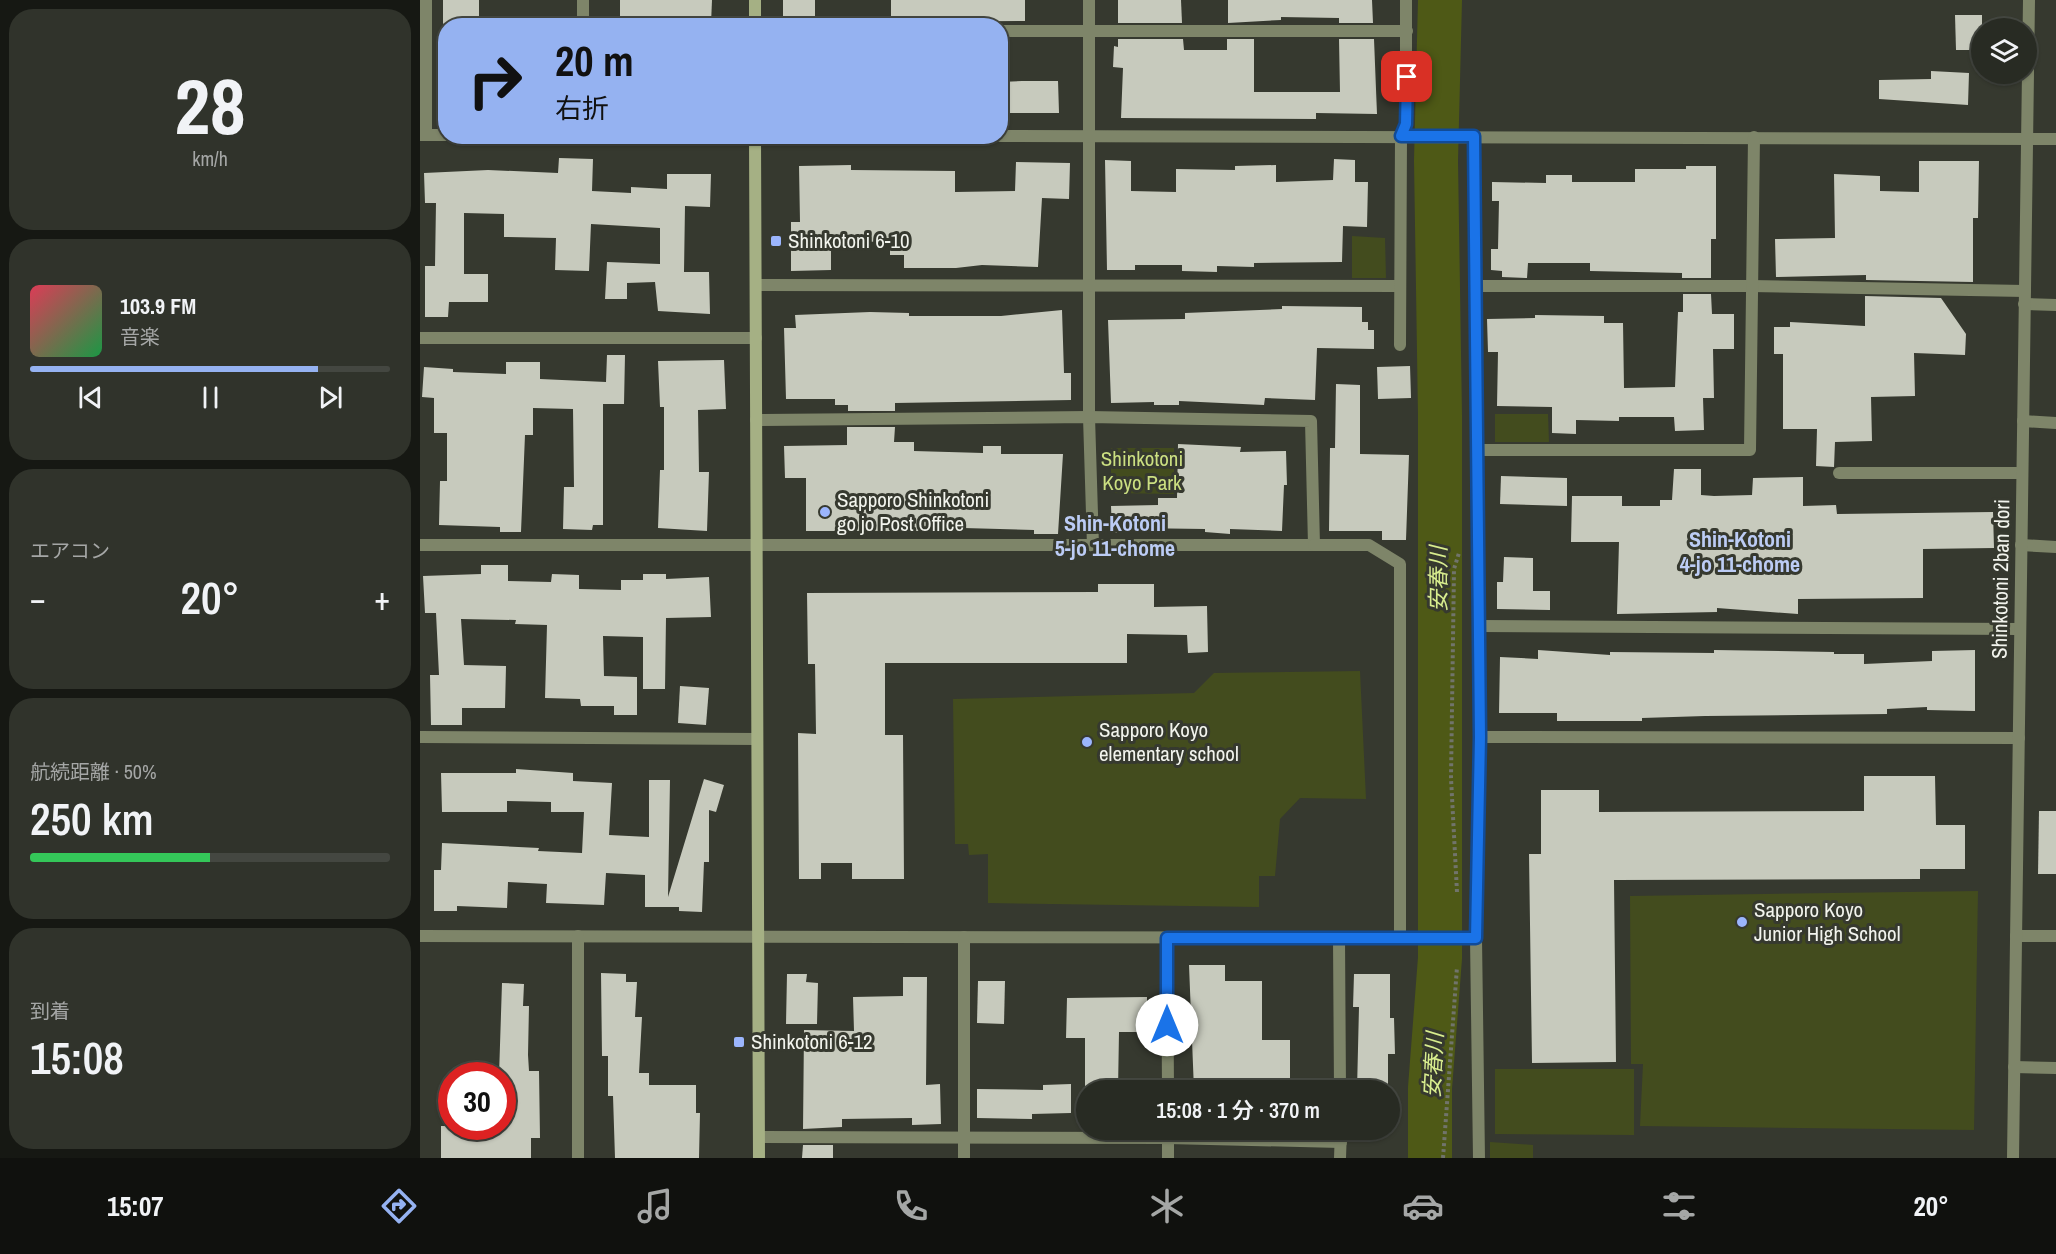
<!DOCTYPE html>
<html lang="ja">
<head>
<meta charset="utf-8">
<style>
  body { margin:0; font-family:"Archivo Narrow","Noto Sans JP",sans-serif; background:#30332b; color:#f1f3f6; height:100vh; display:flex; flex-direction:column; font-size:22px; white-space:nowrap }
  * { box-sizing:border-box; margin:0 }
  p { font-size:20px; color:#a5a7a6 }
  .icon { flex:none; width:33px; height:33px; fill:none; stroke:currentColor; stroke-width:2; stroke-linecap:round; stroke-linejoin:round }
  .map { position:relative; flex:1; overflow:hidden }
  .panel { display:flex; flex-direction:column; gap:9px; padding:9px; background:#161813; width:420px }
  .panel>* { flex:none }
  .top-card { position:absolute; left:18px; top:18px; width:570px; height:126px; border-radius:24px; box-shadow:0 2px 4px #0004,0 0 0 2px #444741; background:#95b2f1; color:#111; overflow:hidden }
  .buttons { position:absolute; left:1551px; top:18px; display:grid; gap:12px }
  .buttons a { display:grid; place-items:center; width:66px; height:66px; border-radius:50%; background:#282b23; box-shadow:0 2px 4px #0004,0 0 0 2px #444741; font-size:30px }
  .speed { position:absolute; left:18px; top:1062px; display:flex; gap:12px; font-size:30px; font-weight:700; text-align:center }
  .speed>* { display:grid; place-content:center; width:78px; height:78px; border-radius:50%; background:#282b23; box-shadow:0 2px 4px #0004,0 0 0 2px #444741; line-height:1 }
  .speed .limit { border:9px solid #d22; background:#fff; color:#111 }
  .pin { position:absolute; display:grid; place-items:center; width:51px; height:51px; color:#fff; margin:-26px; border-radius:12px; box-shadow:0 3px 9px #0006 }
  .me { position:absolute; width:66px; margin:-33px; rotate:0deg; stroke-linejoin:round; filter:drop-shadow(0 0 4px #0008) }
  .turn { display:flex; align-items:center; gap:21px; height:126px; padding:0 18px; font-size:27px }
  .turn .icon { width:78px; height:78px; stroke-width:2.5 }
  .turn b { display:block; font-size:42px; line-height:51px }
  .big { font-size:45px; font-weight:600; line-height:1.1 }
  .panel .tile { flex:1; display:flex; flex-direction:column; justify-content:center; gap:9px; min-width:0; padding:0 21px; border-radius:24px; background:#30332b }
  .panel .dial { align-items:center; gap:0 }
  .dial b { font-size:78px; line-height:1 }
  .song { display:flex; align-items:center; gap:18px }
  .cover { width:72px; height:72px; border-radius:9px; background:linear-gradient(135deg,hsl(350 70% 55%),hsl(140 70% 35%)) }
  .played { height:6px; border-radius:3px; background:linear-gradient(90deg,#95b2f1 80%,#444741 80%) }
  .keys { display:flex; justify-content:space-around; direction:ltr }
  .heat { display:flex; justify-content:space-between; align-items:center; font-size:33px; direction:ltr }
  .charge { height:9px; border-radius:4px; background:linear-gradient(90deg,#34c759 50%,#444741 0) }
  .trip { position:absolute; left:656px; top:1080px; width:324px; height:60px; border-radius:30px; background:#282b23; box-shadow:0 2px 4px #0004,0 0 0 2px #444741; font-weight:600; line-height:60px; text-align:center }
  .dock { display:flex; height:96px; justify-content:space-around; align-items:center; background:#10110e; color:#a5a7a6 }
  .dock .icon { width:42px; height:42px }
  .dock .selected { color:#95b2f1 }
  .dock b { font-size:27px; color:#f1f3f6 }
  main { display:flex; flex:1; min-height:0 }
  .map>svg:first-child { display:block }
  .green { fill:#434c1e }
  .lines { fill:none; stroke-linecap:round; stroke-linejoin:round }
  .river { stroke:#4e5916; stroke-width:44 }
  .building { fill:#c7cabd }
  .path { stroke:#71746b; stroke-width:4; stroke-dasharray:3 3; stroke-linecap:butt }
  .lane { stroke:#7e8569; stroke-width:12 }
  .street { stroke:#7e8569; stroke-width:12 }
  .secondary { stroke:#a5b084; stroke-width:12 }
  .route-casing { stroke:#114b97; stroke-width:15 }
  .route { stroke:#1a73e8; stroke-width:10 }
  .poi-dot { fill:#9bb5fd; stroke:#36392f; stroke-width:2 }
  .labels { text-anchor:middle; stroke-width:6; stroke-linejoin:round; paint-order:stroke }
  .poi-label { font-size:21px; fill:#f2f4ed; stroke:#36392f; text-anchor:start }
  .park-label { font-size:21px; fill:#cbdf81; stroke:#36392f }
  .street-label { font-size:21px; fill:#f2f4ed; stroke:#36392f }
  .neighbourhood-label { font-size:22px; font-weight:bold; fill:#bcccf5; stroke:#36392f }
  .water-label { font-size:22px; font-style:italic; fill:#d8ed8e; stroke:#36392f }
</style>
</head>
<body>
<main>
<section class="panel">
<div class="tile dial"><b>28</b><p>km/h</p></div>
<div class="tile">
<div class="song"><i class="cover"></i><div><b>103.9 FM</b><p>音楽</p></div></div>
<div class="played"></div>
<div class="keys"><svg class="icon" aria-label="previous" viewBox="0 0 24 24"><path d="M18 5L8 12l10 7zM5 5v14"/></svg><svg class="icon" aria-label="pause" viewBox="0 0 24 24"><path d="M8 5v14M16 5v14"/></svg><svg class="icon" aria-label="next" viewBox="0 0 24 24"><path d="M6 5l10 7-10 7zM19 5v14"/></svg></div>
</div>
<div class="tile"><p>エアコン</p>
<div class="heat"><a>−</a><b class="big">20°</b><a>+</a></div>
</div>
<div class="tile"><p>航続距離 · 50%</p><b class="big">250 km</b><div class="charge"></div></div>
<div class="tile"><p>到着</p><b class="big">15:08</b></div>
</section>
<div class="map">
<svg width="1636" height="1158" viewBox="0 0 1636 1158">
  <rect width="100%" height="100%" fill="#36392f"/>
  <!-- green -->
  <g class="green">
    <polygon points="932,236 965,238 966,278 932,278"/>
    <polygon points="1075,414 1128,414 1129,442 1075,442"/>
    <polygon points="691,448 754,448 754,494 691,493"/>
    <polygon points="940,671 946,799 880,798 860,819 855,876 839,876 839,907 568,903 568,854 549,855 548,844 535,844 533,699 774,693 794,673"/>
    <polygon points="1558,891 1554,1130 1220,1126 1223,1064 1211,1064 1210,896"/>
    <polygon points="1075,1069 1214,1069 1214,1135 1075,1134"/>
    <polygon points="1070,1142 1113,1145 1113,1158 1070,1158"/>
  </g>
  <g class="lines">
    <!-- river -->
    <polyline class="river" points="1010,1158 1010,1088 1020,958 1020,415 1016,161 1020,0"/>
  </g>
  <!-- building -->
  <g class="building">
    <rect x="23" y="0" width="36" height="24"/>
    <polygon points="200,0 292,0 291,24 200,22"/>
    <polygon points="363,0 395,0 395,23 363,22"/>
    <polygon points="471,0 605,0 605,21 471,22"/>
    <polygon points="698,0 761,0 762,23 698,23"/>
    <polygon points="808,0 952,0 953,23 919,23 919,18 861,17 861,20 808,23"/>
    <polygon points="1535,15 1562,15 1562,50 1536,50"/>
    <polygon points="698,39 763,39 764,50 807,50 807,39 834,39 834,92 920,92 919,39 954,39 957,114 896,113 896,119 701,118 703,68 693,67 694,46 698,47"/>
    <polygon points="1511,71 1549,73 1548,105 1459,99 1459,80 1511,79"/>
    <polygon points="602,81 638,81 639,113 580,113 580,82"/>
    <polygon points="139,158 173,159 172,191 211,193 211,187 247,189 247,174 291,174 290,207 265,206 264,272 289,272 290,314 238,311 235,282 207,283 207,299 185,299 187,262 240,264 240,228 171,224 169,271 135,270 136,238 84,237 84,214 44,213 44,274 68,274 68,302 29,302 28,317 5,317 5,266 15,266 16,203 5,203 4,173 68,170 138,173"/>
    <polygon points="914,159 935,160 935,182 948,182 947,227 923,226 922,262 834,263 834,267 797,266 797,272 762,271 762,265 715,265 715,270 687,270 685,160 711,161 711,191 756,192 756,169 815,170 815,166 856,165 856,182 913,180"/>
    <polygon points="1499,161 1559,161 1558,218 1553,218 1553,282 1446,280 1446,275 1356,277 1355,239 1415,238 1414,174 1460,176 1460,191 1499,192"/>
    <polygon points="596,162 650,163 649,199 622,198 618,267 562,265 536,268 484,268 484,255 470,255 470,242 411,241 411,270 371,271 371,222 380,222 379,166 431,165 431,170 535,171 535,192 595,191"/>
    <polygon points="1266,166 1296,166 1296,239 1291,239 1291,278 1262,278 1262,273 1170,271 1170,263 1108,263 1107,278 1082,277 1082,271 1071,270 1071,249 1078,249 1079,201 1072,201 1072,182 1126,183 1126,175 1152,175 1152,182 1215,182 1215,169 1266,169"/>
    <polygon points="1263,294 1291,294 1292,314 1314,314 1314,349 1293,349 1294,398 1283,398 1284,430 1255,431 1254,417 1199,417 1199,421 1156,420 1156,434 1132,433 1132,407 1077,406 1078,352 1068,352 1067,319 1115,318 1115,315 1184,316 1184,323 1203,323 1204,388 1255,387 1258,312 1263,312"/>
    <polygon points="1445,296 1521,298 1546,334 1545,355 1494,353 1495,396 1451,397 1452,441 1415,442 1414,467 1396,466 1397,429 1363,429 1363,354 1354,354 1354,327 1370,327 1370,322 1445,326"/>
    <polygon points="862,306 942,307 942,322 948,322 948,330 954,330 954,349 897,348 895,400 845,398 844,405 759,401 759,405 734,405 734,402 691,403 688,320 765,319 765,313 862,309"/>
    <polygon points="642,310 644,373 651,373 651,400 475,403 475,411 428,411 428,405 415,405 415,399 366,399 364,328 376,328 375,315 450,312 489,313 489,316 581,316"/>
    <polygon points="187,355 205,355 204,404 183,404 183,525 173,525 172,530 143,529 144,487 154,487 153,409 113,408 113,435 105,435 101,532 80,532 80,527 19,525 20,481 27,481 27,433 14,433 14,398 2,397 4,367 33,369 33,372 86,374 86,362 120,362 120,379 186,382"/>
    <polygon points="304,360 306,409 278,410 279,472 289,472 287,531 238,528 240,470 244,470 244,407 240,407 238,361"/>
    <polygon points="990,366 991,398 958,399 957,367"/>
    <polygon points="916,384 940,385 940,454 989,455 986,540 962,540 962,531 909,531 910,448 915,448"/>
    <polygon points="427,427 475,427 474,442 494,442 494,451 563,453 563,446 581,446 581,454 643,454 638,534 614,534 614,530 507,527 507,531 386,531 386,478 365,478 364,446 427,445"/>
    <polygon points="758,444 821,447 820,452 866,451 867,485 864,485 862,531 810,529 810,534 785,532 785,529 713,528 713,532 692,533 691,506 738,505 738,498 757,498"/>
    <polygon points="1254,469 1281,469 1281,495 1294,496 1332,495 1333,478 1383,477 1383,506 1416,505 1417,514 1573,512 1574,548 1503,549 1503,598 1378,599 1378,614 1297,608 1297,612 1197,614 1199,542 1151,542 1152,496 1202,496 1202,506 1240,506 1240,500 1252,500"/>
    <polygon points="1081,476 1147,478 1147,506 1080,504"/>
    <polygon points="1084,557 1113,558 1113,591 1130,591 1130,610 1077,609 1077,582 1083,582"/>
    <polygon points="61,565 88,565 88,581 131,582 132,574 159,575 159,589 201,590 201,580 223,580 223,574 246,574 246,579 289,577 291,617 246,618 245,689 223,689 223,637 183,636 184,676 217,677 217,715 194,715 194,706 161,706 160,699 125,698 127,625 95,624 96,620 41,619 44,665 86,666 85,708 42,708 42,725 11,725 10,675 19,675 16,613 5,613 3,576 61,574"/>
    <polygon points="678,584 734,584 734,607 787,606 788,652 768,653 767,635 707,634 707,663 465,663 465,735 483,735 484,879 432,879 432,863 401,863 401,879 379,879 378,733 396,734 395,664 388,664 387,593 678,592"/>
    <polygon points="1118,650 1190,655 1190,652 1294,653 1294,650 1414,652 1414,654 1444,654 1444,664 1512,661 1512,651 1555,650 1555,711 1507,710 1507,707 1467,709 1467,714 1285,716 1222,718 1222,721 1137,721 1137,713 1079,713 1080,657 1118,659"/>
    <polygon points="260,686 289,688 286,725 258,723"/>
    <polygon points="96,769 153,773 153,781 192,783 189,835 229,837 229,780 250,780 248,897 284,779 304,785 296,812 289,810 289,862 284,862 282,912 259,911 259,907 225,907 225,875 186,873 184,905 126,903 127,884 88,882 87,908 37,906 37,911 14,911 14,870 21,870 22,843 119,848 118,851 162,853 164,812 131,812 131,802 87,801 87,812 22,812 21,773 96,773"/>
    <polygon points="1444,776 1515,776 1516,825 1545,825 1545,869 1500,869 1500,879 1194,880 1196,1062 1112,1063 1109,854 1121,854 1121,790 1179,790 1179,812 1444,811"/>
    <polygon points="1619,811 1636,811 1636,874 1618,874"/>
    <polygon points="769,965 805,965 805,981 842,981 842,1040 870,1040 870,1078 862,1078 862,1090 774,1090"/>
    <polygon points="181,973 206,974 206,982 217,982 215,1017 222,1017 219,1073 229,1073 229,1085 276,1085 276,1113 280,1113 279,1158 195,1158 193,1096 188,1096 188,1056 182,1056"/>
    <polygon points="367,974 387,974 386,982 398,983 397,1024 366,1024"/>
    <polygon points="934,974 970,974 970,1018 974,1018 975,1054 968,1054 968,1090 937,1090 939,1007 933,1007"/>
    <polygon points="483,977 507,977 506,1085 520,1084 521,1124 492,1125 492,1118 422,1119 422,1127 383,1129 384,1030 434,1031 433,997 483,996"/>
    <polygon points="558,981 585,981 584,1024 557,1023"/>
    <polygon points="82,983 104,984 103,1006 109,1006 108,1055 109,1071 119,1071 120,1138 111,1138 111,1158 21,1158 21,1126 82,1126 82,1076 79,1076"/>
    <polygon points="727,997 727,1032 699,1032 698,1090 665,1090 665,1038 646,1038 647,998"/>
    <polygon points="651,1084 651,1113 612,1114 612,1119 557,1118 557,1089 623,1090 623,1085"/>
    <polygon points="383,1145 413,1145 413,1158 382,1158"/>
  </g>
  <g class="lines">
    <!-- path -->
    <g class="path">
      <polyline points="1037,892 1031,778 1034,569 1039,553"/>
      <polyline points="1023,1158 1037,967"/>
    </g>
    <!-- lane -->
    <polyline class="lane" points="1419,473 1602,473"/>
    <!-- street -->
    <g class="street">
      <polyline points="6,0 6,135"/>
      <polyline points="163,0 163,26"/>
      <polyline points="669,0 669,417 673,546"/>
      <polyline points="580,31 987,31"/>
      <polyline points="0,135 26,135"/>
      <polyline points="580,136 1636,139"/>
      <polyline points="1054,136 1060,737 1056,938 1059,1158"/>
      <polyline points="336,285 980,286"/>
      <polyline points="1055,286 1331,286 1605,291"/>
      <polyline points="1604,304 1636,305"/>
      <polyline points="0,338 336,338"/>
      <polyline points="980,345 981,136 986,124 986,0"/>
      <polyline points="1603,421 1636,423"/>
      <polyline points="1058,450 1330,450 1334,137"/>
      <polyline points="0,545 894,545 891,421 669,417 336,420"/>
      <polyline points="894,545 949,545 980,564 980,938"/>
      <polyline points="1601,545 1636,547"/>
      <polyline points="1059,626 1600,629"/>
      <polyline points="0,737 337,739"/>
      <polyline points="1060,737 1599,738"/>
      <polyline points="0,936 1056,938"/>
      <polyline points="158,936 158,1158"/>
      <polyline points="1596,936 1636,936"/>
      <polyline points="747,938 748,1090"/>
      <polyline points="919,938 920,1090"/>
      <polyline points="1594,1067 1636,1068"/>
      <polyline points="748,1131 748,1158"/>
      <polyline points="339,1137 748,1138 921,1142"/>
      <polyline points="544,1158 544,937"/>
      <polyline points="920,1158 921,1130"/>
      <polyline points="1593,1158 1609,0"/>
    </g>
    <!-- secondary -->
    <g class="secondary">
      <polyline points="335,0 335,26"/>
      <polyline points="335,136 339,1158"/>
    </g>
  </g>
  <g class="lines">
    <defs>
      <polyline id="route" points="747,1025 747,938 1056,938 1060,737 1054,136 981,136 986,124 987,77"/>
    </defs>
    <!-- route casing -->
    <use href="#route" class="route-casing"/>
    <!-- route -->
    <use href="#route" class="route"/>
  </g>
  <!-- markers -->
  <g class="poi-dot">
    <rect x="350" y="235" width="12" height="12" rx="3"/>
    <circle cx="405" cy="512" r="6"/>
    <circle cx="667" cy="742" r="6"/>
    <circle cx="1322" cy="922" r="6"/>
    <rect x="313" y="1036" width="12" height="12" rx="3"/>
  </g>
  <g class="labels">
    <!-- poi labels -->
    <g class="poi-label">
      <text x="368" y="248">Shinkotoni 6-10</text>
      <text x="417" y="507">Sapporo Shinkotoni<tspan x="417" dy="24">go jo Post Office</tspan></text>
      <text x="679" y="737">Sapporo Koyo<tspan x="679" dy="24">elementary school</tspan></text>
      <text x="1334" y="917">Sapporo Koyo<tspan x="1334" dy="24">Junior High School</tspan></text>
      <text x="331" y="1049">Shinkotoni 6-12</text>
    </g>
    <!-- park labels -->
    <g class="park-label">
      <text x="722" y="466">Shinkotoni<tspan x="722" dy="24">Koyo Park</tspan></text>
    </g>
    <!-- street labels -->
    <g class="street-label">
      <text transform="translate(1581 579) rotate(-89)" y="7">Shinkotoni 2ban dori</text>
    </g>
    <!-- neighbourhood labels -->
    <g class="neighbourhood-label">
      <text x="695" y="531">Shin-Kotoni<tspan x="695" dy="25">5-jo 11-chome</tspan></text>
      <text x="1320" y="547">Shin-Kotoni<tspan x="1320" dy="25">4-jo 11-chome</tspan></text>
    </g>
    <!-- water labels -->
    <g class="water-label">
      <text transform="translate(1018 579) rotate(-90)" y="8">安春川</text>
      <text transform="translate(1013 1065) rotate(-87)" y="8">安春川</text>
    </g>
  </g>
</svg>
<div class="buttons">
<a><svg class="icon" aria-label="layers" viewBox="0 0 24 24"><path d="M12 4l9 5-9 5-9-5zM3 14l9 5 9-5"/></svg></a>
</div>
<div class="speed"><div class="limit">30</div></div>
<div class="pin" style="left:987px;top:77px;background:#d93025"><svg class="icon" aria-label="arrive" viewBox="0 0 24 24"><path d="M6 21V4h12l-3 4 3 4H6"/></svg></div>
<svg class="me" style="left:747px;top:1025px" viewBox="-20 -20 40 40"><circle r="19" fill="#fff"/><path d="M0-13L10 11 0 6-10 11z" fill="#1a73e8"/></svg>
<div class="trip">15:08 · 1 分 · 370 m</div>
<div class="top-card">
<div class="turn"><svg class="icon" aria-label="right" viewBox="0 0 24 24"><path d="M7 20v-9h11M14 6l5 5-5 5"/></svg><div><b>20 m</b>右折</div></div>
</div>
</div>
</main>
<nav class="dock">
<b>15:07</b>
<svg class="icon selected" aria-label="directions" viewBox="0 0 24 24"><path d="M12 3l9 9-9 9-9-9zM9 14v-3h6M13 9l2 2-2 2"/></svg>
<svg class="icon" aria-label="music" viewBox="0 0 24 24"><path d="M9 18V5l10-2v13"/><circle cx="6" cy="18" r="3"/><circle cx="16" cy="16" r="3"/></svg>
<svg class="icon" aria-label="phone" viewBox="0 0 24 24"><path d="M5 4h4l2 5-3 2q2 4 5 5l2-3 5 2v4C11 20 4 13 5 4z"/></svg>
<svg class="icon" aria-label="climate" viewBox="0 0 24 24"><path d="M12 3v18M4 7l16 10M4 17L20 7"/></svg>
<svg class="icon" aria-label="car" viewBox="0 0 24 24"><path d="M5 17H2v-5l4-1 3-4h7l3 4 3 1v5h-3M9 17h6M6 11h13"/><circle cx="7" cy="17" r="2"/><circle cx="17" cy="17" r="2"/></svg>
<svg class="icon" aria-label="filters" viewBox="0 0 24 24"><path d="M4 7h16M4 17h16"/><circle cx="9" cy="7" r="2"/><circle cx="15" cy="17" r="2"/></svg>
<b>20°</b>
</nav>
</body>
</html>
